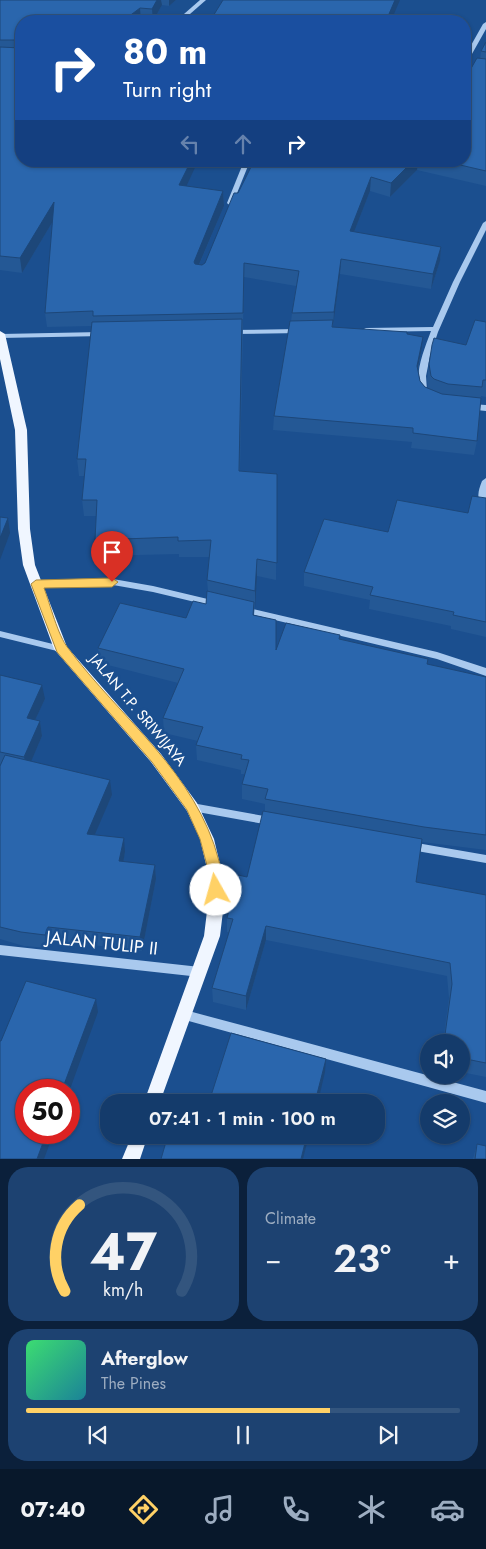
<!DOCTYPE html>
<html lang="en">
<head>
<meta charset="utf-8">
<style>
  body { margin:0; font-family:Jost,sans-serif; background:#1d4271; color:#f1f3f6; height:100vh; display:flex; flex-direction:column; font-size:19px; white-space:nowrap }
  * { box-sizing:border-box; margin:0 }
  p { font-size:16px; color:#9dadc1 }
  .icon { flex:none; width:28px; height:28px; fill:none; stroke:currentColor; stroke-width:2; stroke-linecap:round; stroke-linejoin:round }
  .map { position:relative; height:1159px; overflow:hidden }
  .side { display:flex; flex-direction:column; gap:8px; padding:8px; background:#0b203b; flex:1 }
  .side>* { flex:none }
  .banner { position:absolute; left:15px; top:15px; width:456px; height:152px; border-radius:20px; box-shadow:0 1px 4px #0004,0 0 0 1px #33557e; background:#1a4fa0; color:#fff; overflow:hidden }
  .fabs { position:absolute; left:420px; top:1034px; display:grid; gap:10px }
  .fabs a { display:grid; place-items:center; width:50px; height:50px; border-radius:50%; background:#143b6b; box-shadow:0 1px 4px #0004,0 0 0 1px #33557e; font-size:25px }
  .speed { position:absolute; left:15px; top:1079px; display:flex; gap:10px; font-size:25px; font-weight:700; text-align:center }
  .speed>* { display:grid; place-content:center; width:65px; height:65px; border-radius:50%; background:#143b6b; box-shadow:0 1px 4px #0004,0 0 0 1px #33557e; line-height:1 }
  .speed .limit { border:8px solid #d22; background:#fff; color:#111 }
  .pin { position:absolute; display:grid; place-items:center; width:42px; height:42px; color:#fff; margin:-51px -21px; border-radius:50% 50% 50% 0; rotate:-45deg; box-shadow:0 0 5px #0007 }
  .pin .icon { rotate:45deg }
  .me { position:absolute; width:55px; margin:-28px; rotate:353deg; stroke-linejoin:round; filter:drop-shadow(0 0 4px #0008) }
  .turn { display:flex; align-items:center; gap:18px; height:105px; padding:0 25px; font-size:22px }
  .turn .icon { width:65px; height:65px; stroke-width:2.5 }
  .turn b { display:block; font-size:35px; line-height:42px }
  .lanes { display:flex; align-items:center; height:48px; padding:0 25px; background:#0003; justify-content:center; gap:25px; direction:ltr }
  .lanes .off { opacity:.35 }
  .big { font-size:38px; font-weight:600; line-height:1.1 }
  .side .widget { flex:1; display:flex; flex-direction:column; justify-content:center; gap:8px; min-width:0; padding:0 18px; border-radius:20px; background:#1d4271 }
  .side .dial { align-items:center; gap:0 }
  .dial svg { height:130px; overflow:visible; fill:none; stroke:#33557e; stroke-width:7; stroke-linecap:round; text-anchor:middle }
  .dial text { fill:#f1f3f6; stroke:none }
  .song { display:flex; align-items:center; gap:15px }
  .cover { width:60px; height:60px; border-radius:8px; background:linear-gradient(135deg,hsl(140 70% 55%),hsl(190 70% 35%)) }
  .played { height:5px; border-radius:2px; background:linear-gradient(90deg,#ffd166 70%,#33557e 70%) }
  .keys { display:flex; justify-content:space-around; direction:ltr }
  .heat { display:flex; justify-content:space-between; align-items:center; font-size:28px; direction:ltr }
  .side .tiles { flex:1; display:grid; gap:8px; grid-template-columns:1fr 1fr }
  .widget:last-child { grid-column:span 2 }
  .trip { position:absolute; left:100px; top:1094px; width:285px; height:50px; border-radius:20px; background:#143b6b; box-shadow:0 1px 4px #0004,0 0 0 1px #33557e; font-weight:600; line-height:50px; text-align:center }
  .menu { display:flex; height:80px; justify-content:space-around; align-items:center; background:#08182b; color:#9dadc1 }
  .menu .icon { width:35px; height:35px }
  .menu .on { color:#ffd166 }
  .menu b { font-size:22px; color:#f1f3f6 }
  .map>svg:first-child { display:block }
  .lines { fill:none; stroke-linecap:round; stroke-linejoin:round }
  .minor { fill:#a9c9ee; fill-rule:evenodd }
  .major { fill:#f0f6ff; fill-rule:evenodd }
  .wall { fill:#245895 }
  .shaded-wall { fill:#1d4779 }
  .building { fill:#2a66ad; stroke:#1d4779 }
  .route { fill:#ffd166; stroke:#a68842 }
  .labels { text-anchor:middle; stroke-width:5; stroke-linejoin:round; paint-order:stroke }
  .street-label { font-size:15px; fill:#fff; stroke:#1b4f8f }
  .near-street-label { font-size:18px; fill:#fff; stroke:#1b4f8f }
</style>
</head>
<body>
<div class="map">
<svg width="486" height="1159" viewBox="0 0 486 1159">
  <rect width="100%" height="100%" fill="#1b4f8f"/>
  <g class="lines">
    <!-- minor -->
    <g class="minor">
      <polygon points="200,0 206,0 182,21 176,21"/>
      <polygon points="486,22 486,29 468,61 465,63 465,56 483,24"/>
      <polygon points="244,161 250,161 233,203 230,205 228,204 227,203"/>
      <path d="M486 221V230L460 282 438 332 430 356 426 376 427 391 426 393H420C414 373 424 350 431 331L366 332 362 330 366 328 433 327 453 282 483 223Z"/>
      <polygon points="298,329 302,331 301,333 231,334 227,332 231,330"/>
      <polygon points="101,332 104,332 104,336 0,338 1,334"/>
      <polygon points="470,404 486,405 486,411 467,409 466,407 467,405"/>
      <path d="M486 478V508C475 502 478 491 482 481Z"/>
      <polygon points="113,579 153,586 216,601 219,602 220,604 219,606 216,607 153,592 113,585 36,587 32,584 36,581"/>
      <polygon points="244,607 437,652 486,668 486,676 437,659 241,612 240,610 241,608"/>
      <polygon points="0,631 61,646 64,647 66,649 64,651 61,652 0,637"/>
      <polygon points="192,803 270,817 274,818 275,821 274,824 270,825 192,811 188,810 187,807 188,804"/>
      <polygon points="411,842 486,855 486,863 411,850 407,849 406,846 407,843"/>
      <polygon points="0,945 200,967 204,968 205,972 204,976 200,977 0,955"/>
      <polygon points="185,1010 486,1091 486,1103 185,1020 181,1019 179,1015 181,1011"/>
    </g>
    <!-- major -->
    <g class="major">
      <polygon points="0,331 5,334 27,430 30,529 35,565 67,647 161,754 197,803 214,839 223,877 224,903 220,936 160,1102 144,1102 204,936 208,903 209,877 200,839 187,811 151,762 54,649 23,565 18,529 15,430 0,359"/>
      <polygon points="132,1135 148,1135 140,1159 122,1159"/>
    </g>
  </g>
  <!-- wall -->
  <g class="wall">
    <polygon points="0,0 176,0 169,6 162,5 153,21 21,21 186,186 223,191 224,206 199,265 202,265 205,263 254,161 465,161 469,72 480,59 481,51 486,42 486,186 417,170 390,197 370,191 354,232 441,247 440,261 431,289 340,274 333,327 407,334 421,352 418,370 420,381 425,387 428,388 427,380 429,364 466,345 486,322 486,397 481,396 477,441 474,455 411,448 412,442 273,430 274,416 291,321 292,313 296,286 244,277 240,471 277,474 276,580 257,576 254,615 276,650 340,635 340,639 428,659 427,664 486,677 486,850 422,842 416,882 486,895 486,1077 461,1072 461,1042 443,1042 449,998 447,976 266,940 246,1010 213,1002 212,988 229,932 227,932 227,918 247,877 265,811 265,804 242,799 242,784 245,774 241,774 241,770 197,760 196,745 198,741 164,733 163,718 178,683 100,663 98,648 186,618 206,604 208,591 207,580 209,557 179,557 179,554 97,556 95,540 96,516 84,516 82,500 84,476 79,476 77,459 92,326 47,327 45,313 53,221 22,273 0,270"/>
    <polygon points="486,498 486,637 451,629 451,626 369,609 370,600 304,586 304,572 388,532 468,513"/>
    <polygon points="0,675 45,699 35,720 40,721 42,736 31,761 112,795 94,835 125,852 123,862 155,865 156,879 142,951 51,940 47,948 24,946 0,939"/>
    <polygon points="477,1144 486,1159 473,1159"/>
  </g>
  <!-- shaded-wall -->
  <g class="shaded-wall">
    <polygon points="157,0 161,0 162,5 153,21 152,9"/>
    <polygon points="169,0 176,0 169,6"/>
    <polygon points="395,0 400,0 391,21 386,21"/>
    <polygon points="140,8 141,21 126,21 128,17"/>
    <polygon points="191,161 198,161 180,200 179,185"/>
    <polygon points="413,161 418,161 417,170 390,197 391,183"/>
    <polygon points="371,177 370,191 349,245 350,231"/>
    <polygon points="223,191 224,206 194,276 194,262"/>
    <polygon points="54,202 56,216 22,273 20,258"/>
    <polygon points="441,247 440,261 431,289 433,274"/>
    <polygon points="341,259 340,274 333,327 334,312"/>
    <polygon points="423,337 421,352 415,381 417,366"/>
    <polygon points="8,518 10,533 0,560 0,538"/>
    <polygon points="257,559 257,576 255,608 255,591"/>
    <polygon points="42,685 45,699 29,733 27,718"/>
    <polygon points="40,721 42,736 27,771 24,757"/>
    <polygon points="110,780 112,795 89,848 87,834"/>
    <polygon points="124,838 125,852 121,875 119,861"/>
    <polygon points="155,865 156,879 142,951 140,937"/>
    <polygon points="266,926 266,940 246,1010 246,996"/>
    <polygon points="48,927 51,940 47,948 45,935"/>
    <polygon points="96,999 98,1012 69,1092 69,1090 62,1090"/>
    <polygon points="326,1059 325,1072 318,1102 315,1102"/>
    <polygon points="47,1132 54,1132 44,1159 37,1159"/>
    <polygon points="307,1135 309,1135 303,1159 301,1159"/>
  </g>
  <!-- building -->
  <g class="building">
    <polygon points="0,0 157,0 152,9 140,8 128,17 126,21 21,21 21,161 191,161 179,185 223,191 194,262 195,264 202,265 205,263 234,193 238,193 254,161 413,161 391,183 371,177 350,231 441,247 433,274 341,259 334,312 292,313 299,271 244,263 243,313 93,316 93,311 45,313 54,202 20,258 0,256 0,47 21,48 19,40 0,40"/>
    <polygon points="223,0 395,0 386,21 210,21"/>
    <polygon points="486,42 486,52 481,51"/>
    <polygon points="477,58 486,59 486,171 443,161 465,161 465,72 469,72"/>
    <polygon points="242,319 239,471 277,474 277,563 257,559 255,591 207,580 211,540 178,541 178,537 95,540 97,500 82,500 86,459 77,459 92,322"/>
    <polygon points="333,320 332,327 407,332 407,334 423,337 417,366 420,381 425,387 442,394 481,398 477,441 413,433 413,428 274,416 290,321"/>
    <polygon points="475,320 486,322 486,380 483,380 482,387 448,384 434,379 431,376 429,364 432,345 434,338 466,345"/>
    <polygon points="472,496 486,498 486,622 453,615 454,612 370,595 373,587 304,572 324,519 388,532 397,500 468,513"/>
    <polygon points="0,517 8,518 0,538"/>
    <polygon points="207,591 254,602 253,615 276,620 276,650 286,623 340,635 339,639 428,659 427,664 486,677 486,835 424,827 265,799 268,789 242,784 249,760 241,759 242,755 196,745 203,727 163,718 184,669 98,648 120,603 186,618 193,601 206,604"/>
    <polygon points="0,675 42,685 27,718 40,721 24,757 0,752"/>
    <polygon points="5,755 110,780 87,834 124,838 119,861 155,865 140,937 48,927 45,935 21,932 0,927 0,766"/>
    <polygon points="263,811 422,839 416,882 486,895 486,1063 461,1058 461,1042 444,1042 452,984 450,963 266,926 246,996 212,988 233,919 227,918 238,875 247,877"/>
    <polygon points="26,981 96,999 62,1090 26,1090 26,1132 47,1132 37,1159 0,1159 0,1041 1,1041"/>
    <polygon points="231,1033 326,1059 315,1102 209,1102"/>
    <polygon points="180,1096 206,1102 178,1102"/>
    <polygon points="168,1135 307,1135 301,1159 161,1159"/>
    <polygon points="477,1144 486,1146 486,1159 475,1159"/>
  </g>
  <!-- route -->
  <path class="route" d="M112 578 118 582 112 587 44 588C50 604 58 636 68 648 121 719 196 772 219 861 222 872 226 884 221 894L216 896 212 894 210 890V877L200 839 187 810 152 762 57 652 31 584 36 580Z"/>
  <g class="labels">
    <!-- street labels -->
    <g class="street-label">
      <text transform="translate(138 710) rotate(50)" y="5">JALAN T.P. SRIWIJAYA</text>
    </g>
    <!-- near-street labels -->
    <g class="near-street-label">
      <text transform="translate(102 943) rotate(6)" y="6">JALAN TULIP II</text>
    </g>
  </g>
</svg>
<div class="fabs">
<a><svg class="icon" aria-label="sound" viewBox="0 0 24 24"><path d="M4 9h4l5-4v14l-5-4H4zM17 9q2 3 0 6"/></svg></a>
<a><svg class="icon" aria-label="layers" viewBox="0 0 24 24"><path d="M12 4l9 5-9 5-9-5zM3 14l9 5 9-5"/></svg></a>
</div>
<div class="speed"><div class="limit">50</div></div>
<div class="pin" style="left:112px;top:582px;background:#d93025"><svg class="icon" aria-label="arrive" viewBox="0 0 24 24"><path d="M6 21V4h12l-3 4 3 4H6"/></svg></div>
<svg class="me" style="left:216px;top:890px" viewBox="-20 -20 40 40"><circle r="19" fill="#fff"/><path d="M0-13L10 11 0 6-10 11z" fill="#ffd166"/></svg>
<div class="trip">07:41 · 1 min · 100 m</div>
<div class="banner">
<div class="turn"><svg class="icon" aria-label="right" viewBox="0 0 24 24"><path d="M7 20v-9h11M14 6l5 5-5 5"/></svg><div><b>80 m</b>Turn right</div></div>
<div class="lanes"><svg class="icon off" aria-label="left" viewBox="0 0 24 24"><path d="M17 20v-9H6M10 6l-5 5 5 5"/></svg><svg class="icon off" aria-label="ahead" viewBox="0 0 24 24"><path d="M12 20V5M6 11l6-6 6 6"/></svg><svg class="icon" aria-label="right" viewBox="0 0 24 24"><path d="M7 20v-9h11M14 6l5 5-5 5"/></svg></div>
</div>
</div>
<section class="side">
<div class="tiles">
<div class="widget dial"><svg viewBox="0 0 100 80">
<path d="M14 69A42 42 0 1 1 86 69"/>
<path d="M14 69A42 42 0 0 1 23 16" stroke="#ffd166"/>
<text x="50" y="56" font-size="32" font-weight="700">47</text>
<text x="50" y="72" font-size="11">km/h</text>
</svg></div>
<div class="widget"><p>Climate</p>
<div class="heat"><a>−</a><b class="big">23°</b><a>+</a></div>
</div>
<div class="widget">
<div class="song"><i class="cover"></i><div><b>Afterglow</b><p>The Pines</p></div></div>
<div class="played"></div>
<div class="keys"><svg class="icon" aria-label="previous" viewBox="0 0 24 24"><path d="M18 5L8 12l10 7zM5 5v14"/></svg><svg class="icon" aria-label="pause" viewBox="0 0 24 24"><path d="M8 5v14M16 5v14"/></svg><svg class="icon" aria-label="next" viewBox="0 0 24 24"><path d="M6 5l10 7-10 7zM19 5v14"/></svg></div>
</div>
</div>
</section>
<nav class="menu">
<b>07:40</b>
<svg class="icon on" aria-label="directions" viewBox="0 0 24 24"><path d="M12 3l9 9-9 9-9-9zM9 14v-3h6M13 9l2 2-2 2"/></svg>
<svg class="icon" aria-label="music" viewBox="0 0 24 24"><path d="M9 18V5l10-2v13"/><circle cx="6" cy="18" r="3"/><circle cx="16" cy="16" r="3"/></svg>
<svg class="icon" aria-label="phone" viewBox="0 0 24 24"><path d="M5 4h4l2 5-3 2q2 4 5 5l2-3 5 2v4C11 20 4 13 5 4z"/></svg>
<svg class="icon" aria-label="climate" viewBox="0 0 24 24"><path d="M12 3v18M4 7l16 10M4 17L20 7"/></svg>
<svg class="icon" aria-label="car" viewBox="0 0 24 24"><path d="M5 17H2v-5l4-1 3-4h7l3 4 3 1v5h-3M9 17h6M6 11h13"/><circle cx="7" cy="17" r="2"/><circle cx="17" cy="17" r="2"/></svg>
</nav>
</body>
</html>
